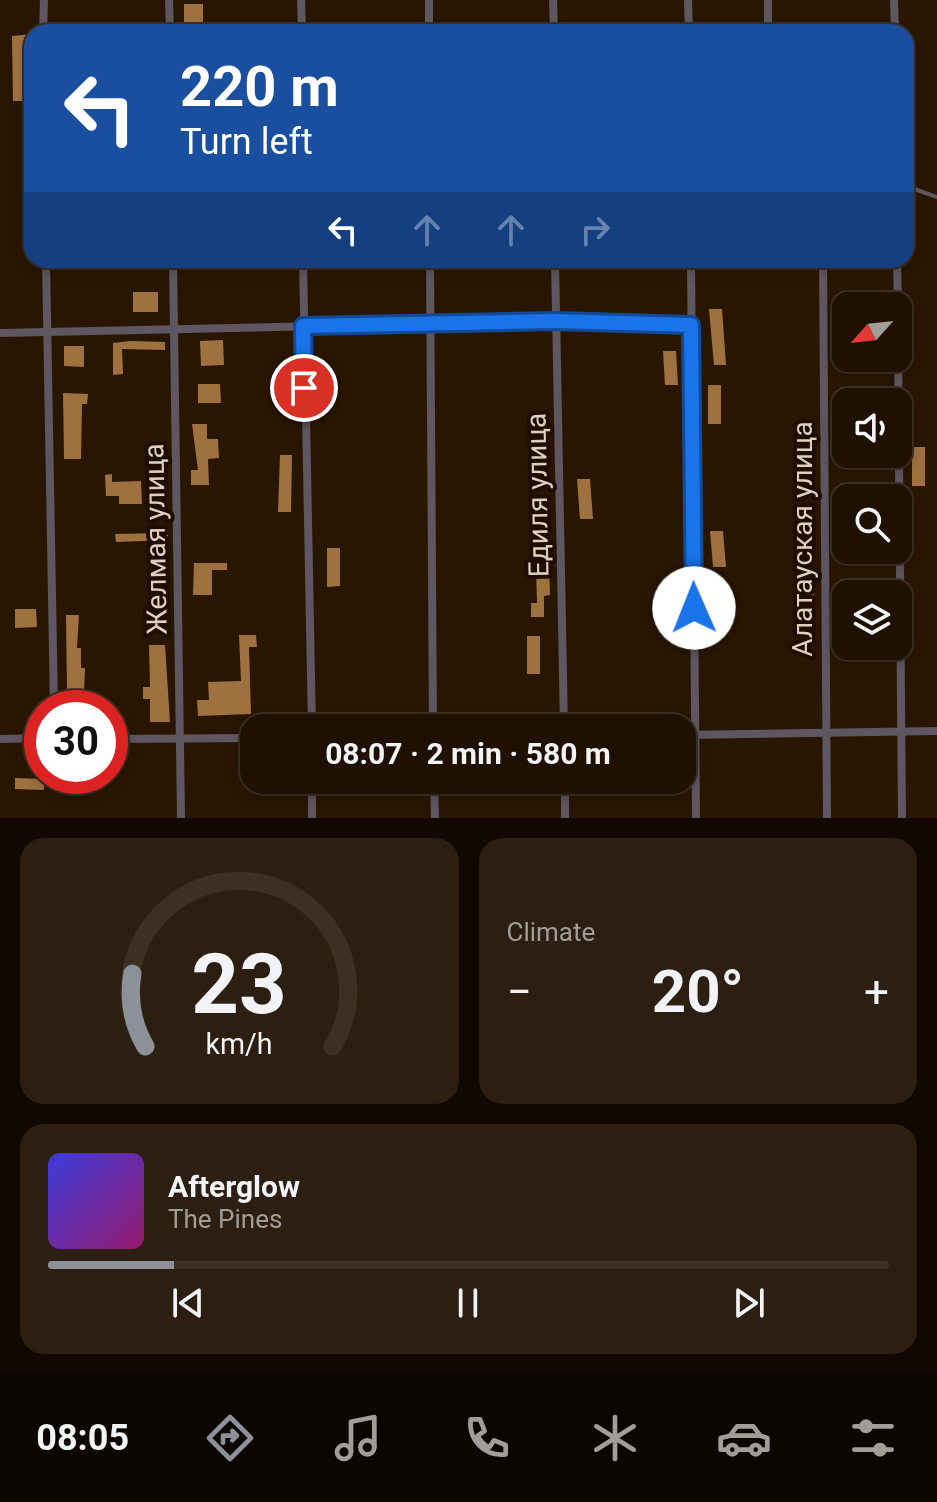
<!DOCTYPE html>
<html lang="en">
<head>
<meta charset="utf-8">
<style>
  body { margin:0; font-family:Roboto,sans-serif; background:#2c1e11; color:#f1f3f6; height:100vh; display:flex; flex-direction:column; font-size:30px; white-space:nowrap }
  * { box-sizing:border-box; margin:0 }
  p { font-size:26px; color:#a19d99 }
  .icon { flex:none; width:44px; height:44px; fill:none; stroke:currentColor; stroke-width:2; stroke-linecap:round; stroke-linejoin:round }
  .map { position:relative; height:818px; overflow:hidden }
  .side { display:flex; flex-direction:column; gap:20px; padding:20px; background:#110901; flex:1 }
  .side>* { flex:none }
  .top-card { position:absolute; left:24px; top:24px; width:890px; height:244px; border-radius:24px; box-shadow:0 4px 12px #0003,0 0 0 2px #3c3024; background:#1a4fa0; color:#fff; overflow:hidden }
  .needle { width:52px; rotate:243deg }
  .tools { position:absolute; left:832px; top:292px; display:grid; gap:16px }
  .tools a { display:grid; place-items:center; width:80px; height:80px; border-radius:16px; background:#1f1002; box-shadow:0 4px 12px #0003,0 0 0 2px #3c3024; font-size:40px }
  .speed { position:absolute; left:24px; top:690px; display:flex; gap:16px; font-size:40px; font-weight:700; text-align:center }
  .speed>* { display:grid; place-content:center; width:104px; height:104px; border-radius:50%; background:#1f1002; box-shadow:0 4px 12px #0003,0 0 0 2px #3c3024; line-height:1 }
  .speed .limit { border:12px solid #d22; background:#fff; color:#111 }
  .pin { position:absolute; display:grid; place-items:center; width:68px; height:68px; color:#fff; margin:-34px; border:4px solid #fff; border-radius:50%; box-shadow:0 2px 8px #0007 }
  .me { position:absolute; width:88px; margin:-44px; rotate:359deg; stroke-linejoin:round; filter:drop-shadow(0 0 6px #0008) }
  .turn { display:flex; align-items:center; gap:28px; height:168px; padding:0 24px; font-size:36px }
  .turn .icon { width:104px; height:104px; stroke-width:2.5 }
  .turn b { display:block; font-size:56px; line-height:68px }
  .lanes { display:flex; align-items:center; height:76px; padding:0 24px; background:#0003; justify-content:center; gap:40px; direction:ltr }
  .lanes .off { opacity:.35 }
  .big { font-size:60px; font-weight:700; line-height:1.1 }
  .side .tile { flex:1; display:flex; flex-direction:column; justify-content:center; gap:12px; min-width:0; padding:0 28px; border-radius:24px; background:#2c1e11 }
  .side .dial { align-items:center; gap:0 }
  .dial svg { height:208px; overflow:visible; fill:none; stroke:#3c3024; stroke-width:7; stroke-linecap:round; text-anchor:middle }
  .dial text { fill:#f1f3f6; stroke:none }
  .song { display:flex; align-items:center; gap:24px }
  .cover { width:96px; height:96px; border-radius:12px; background:linear-gradient(135deg,hsl(240 70% 55%),hsl(320 70% 35%)) }
  .played { height:8px; border-radius:4px; background:linear-gradient(90deg,#8c9099 15%,#3c3024 15%) }
  .keys { display:flex; justify-content:space-around; direction:ltr }
  .heat { display:flex; justify-content:space-between; align-items:center; font-size:44px; direction:ltr }
  .side .tiles { flex:1; display:grid; gap:20px; grid-template-columns:1fr 1fr }
  .tile:last-child { grid-column:span 2 }
  .trip { position:absolute; left:240px; top:714px; width:456px; height:80px; border-radius:24px; background:#1f1002; box-shadow:0 4px 12px #0003,0 0 0 2px #3c3024; font-weight:700; line-height:80px; text-align:center }
  .tabs { display:flex; height:128px; justify-content:space-around; align-items:center; background:#0c0601; color:#a19d99 }
  .tabs .icon { width:56px; height:56px }
  .tabs .selected { color:#8c9099 }
  .tabs b { font-size:36px; color:#f1f3f6 }
  .map>svg:first-child { display:block }
  .building { fill:#9f713f }
  .lines { fill:none; stroke-linecap:round; stroke-linejoin:round }
  .lane { stroke:#5e5661; stroke-width:4 }
  .street { stroke:#5e5661; stroke-width:8 }
  .route-casing { stroke:#114b97; stroke-width:20 }
  .route { stroke:#1a73e8; stroke-width:14 }
  .labels { text-anchor:middle; stroke-width:8; stroke-linejoin:round; paint-order:stroke }
  .street-label { font-size:28px; fill:#ddd0c3; stroke:#1f0d00 }
</style>
</head>
<body>
<div class="map">
<svg width="937" height="818" viewBox="0 0 937 818">
  <rect width="100%" height="100%" fill="#291602"/>
  <!-- building -->
  <g class="building">
    <polygon points="184,4 203,4 203,24 184,25"/>
    <polygon points="32,34 31,101 13,101 12,36"/>
    <rect x="133" y="292" width="25" height="20"/>
    <polygon points="709,309 722,309 726,365 714,365"/>
    <polygon points="223,340 224,365 201,366 200,341"/>
    <polygon points="130,341 165,342 165,350 122,349 123,374 113,375 113,343"/>
    <polygon points="64,346 84,346 84,367 64,366"/>
    <polygon points="663,351 676,351 678,385 665,385"/>
    <polygon points="198,384 220,384 221,403 198,403"/>
    <rect x="708" y="385" width="13" height="39"/>
    <polygon points="63,393 88,394 87,404 82,404 81,459 64,459"/>
    <polygon points="192,424 207,424 207,439 218,439 219,458 208,459 209,485 191,485 191,470 198,470"/>
    <rect x="912" y="447" width="13" height="39"/>
    <polygon points="280,455 292,455 291,512 278,512"/>
    <polygon points="112,474 112,482 141,481 142,504 119,504 119,496 106,496 105,475"/>
    <polygon points="577,479 590,479 593,519 580,519"/>
    <polygon points="710,531 723,531 726,567 713,567"/>
    <polygon points="168,533 168,540 116,542 115,534"/>
    <polygon points="535,534 548,534 550,595 544,596 544,617 531,617 531,603 537,603"/>
    <polygon points="327,548 340,548 340,586 327,587"/>
    <polygon points="194,563 227,563 227,570 212,570 212,595 193,595"/>
    <polygon points="801,591 814,591 815,629 803,630"/>
    <polygon points="15,609 36,609 37,627 15,628"/>
    <polygon points="66,615 79,615 77,648 81,648 81,668 85,668 84,692 67,692"/>
    <polygon points="239,635 256,635 257,647 249,647 251,714 198,716 197,700 209,700 208,682 241,681"/>
    <rect x="527" y="636" width="13" height="38"/>
    <polygon points="149,645 165,645 170,722 150,722 150,699 143,699 143,687 150,687"/>
    <polygon points="15,778 44,779 44,790 15,789"/>
  </g>
  <g class="lines">
    <!-- lane -->
    <polyline class="lane" points="906,186 937,197"/>
    <!-- street -->
    <g class="street">
      <polyline points="169,0 170,32"/>
      <polyline points="301,0 302,32"/>
      <polyline points="553,0 554,32"/>
      <polyline points="688,0 689,32"/>
      <polyline points="894,0 895,32"/>
      <polyline points="43,32 44,0"/>
      <polyline points="429,32 429,0"/>
      <polyline points="768,32 768,0"/>
      <polyline points="46,260 54,708"/>
      <polyline points="173,260 181,818"/>
      <polyline points="303,260 312,728"/>
      <polyline points="430,260 433,728"/>
      <polyline points="555,260 564,728"/>
      <polyline points="691,260 696,818"/>
      <polyline points="823,260 827,818"/>
      <polyline points="897,260 898,306"/>
      <polyline points="0,333 555,321 691,325"/>
      <polyline points="898,344 902,818"/>
      <polyline points="682,735 937,731"/>
      <polyline points="0,739 42,738"/>
      <polyline points="110,739 254,738"/>
      <polyline points="312,780 312,818"/>
      <polyline points="434,780 435,818"/>
      <polyline points="565,780 565,818"/>
    </g>
  </g>
  <g class="lines">
    <defs>
      <polyline id="route" points="304,388 303,326 555,321 691,325 694,608"/>
    </defs>
    <!-- route casing -->
    <use href="#route" class="route-casing"/>
    <!-- route -->
    <use href="#route" class="route"/>
  </g>
  <g class="labels">
    <!-- street labels -->
    <g class="street-label">
      <text transform="translate(537 495) rotate(-91)" y="10">Едиля улица</text>
      <text transform="translate(155 539) rotate(-91)" y="10">Желмая улица</text>
      <text transform="translate(802 539) rotate(-90)" y="10">Алатауская улица</text>
    </g>
  </g>
</svg>
<div class="tools">
<a><svg class="needle" viewBox="-14 -14 28 28"><path d="M0-13l5 13h-10z" fill="#e53935"/><path d="M0 13l5-13h-10z" fill="#a19d99"/></svg></a>
<a><svg class="icon" aria-label="sound" viewBox="0 0 24 24"><path d="M4 9h4l5-4v14l-5-4H4zM17 9q2 3 0 6"/></svg></a>
<a><svg class="icon" aria-label="search" viewBox="0 0 24 24"><circle cx="10" cy="10" r="6"/><path d="M15 15l6 6"/></svg></a>
<a><svg class="icon" aria-label="layers" viewBox="0 0 24 24"><path d="M12 4l9 5-9 5-9-5zM3 14l9 5 9-5"/></svg></a>
</div>
<div class="speed"><div class="limit">30</div></div>
<div class="pin" style="left:304px;top:388px;background:#d93025"><svg class="icon" aria-label="arrive" viewBox="0 0 24 24"><path d="M6 21V4h12l-3 4 3 4H6"/></svg></div>
<svg class="me" style="left:694px;top:608px" viewBox="-20 -20 40 40"><circle r="19" fill="#fff"/><path d="M0-13L10 11 0 6-10 11z" fill="#1a73e8"/></svg>
<div class="trip">08:07 · 2 min · 580 m</div>
<div class="top-card">
<div class="turn"><svg class="icon" aria-label="left" viewBox="0 0 24 24"><path d="M17 20v-9H6M10 6l-5 5 5 5"/></svg><div><b>220 m</b>Turn left</div></div>
<div class="lanes"><svg class="icon" aria-label="left" viewBox="0 0 24 24"><path d="M17 20v-9H6M10 6l-5 5 5 5"/></svg><svg class="icon off" aria-label="ahead" viewBox="0 0 24 24"><path d="M12 20V5M6 11l6-6 6 6"/></svg><svg class="icon off" aria-label="ahead" viewBox="0 0 24 24"><path d="M12 20V5M6 11l6-6 6 6"/></svg><svg class="icon off" aria-label="right" viewBox="0 0 24 24"><path d="M7 20v-9h11M14 6l5 5-5 5"/></svg></div>
</div>
</div>
<section class="side">
<div class="tiles">
<div class="tile dial"><svg viewBox="0 0 100 80">
<path d="M14 69A42 42 0 1 1 86 69"/>
<path d="M14 69A42 42 0 0 1 9 41" stroke="#8c9099"/>
<text x="50" y="56" font-size="32" font-weight="700">23</text>
<text x="50" y="72" font-size="11">km/h</text>
</svg></div>
<div class="tile"><p>Climate</p>
<div class="heat"><a>−</a><b class="big">20°</b><a>+</a></div>
</div>
<div class="tile">
<div class="song"><i class="cover"></i><div><b>Afterglow</b><p>The Pines</p></div></div>
<div class="played"></div>
<div class="keys"><svg class="icon" aria-label="previous" viewBox="0 0 24 24"><path d="M18 5L8 12l10 7zM5 5v14"/></svg><svg class="icon" aria-label="pause" viewBox="0 0 24 24"><path d="M8 5v14M16 5v14"/></svg><svg class="icon" aria-label="next" viewBox="0 0 24 24"><path d="M6 5l10 7-10 7zM19 5v14"/></svg></div>
</div>
</div>
</section>
<nav class="tabs">
<b>08:05</b>
<svg class="icon selected" aria-label="directions" viewBox="0 0 24 24"><path d="M12 3l9 9-9 9-9-9zM9 14v-3h6M13 9l2 2-2 2"/></svg>
<svg class="icon" aria-label="music" viewBox="0 0 24 24"><path d="M9 18V5l10-2v13"/><circle cx="6" cy="18" r="3"/><circle cx="16" cy="16" r="3"/></svg>
<svg class="icon" aria-label="phone" viewBox="0 0 24 24"><path d="M5 4h4l2 5-3 2q2 4 5 5l2-3 5 2v4C11 20 4 13 5 4z"/></svg>
<svg class="icon" aria-label="climate" viewBox="0 0 24 24"><path d="M12 3v18M4 7l16 10M4 17L20 7"/></svg>
<svg class="icon" aria-label="car" viewBox="0 0 24 24"><path d="M5 17H2v-5l4-1 3-4h7l3 4 3 1v5h-3M9 17h6M6 11h13"/><circle cx="7" cy="17" r="2"/><circle cx="17" cy="17" r="2"/></svg>
<svg class="icon" aria-label="filters" viewBox="0 0 24 24"><path d="M4 7h16M4 17h16"/><circle cx="9" cy="7" r="2"/><circle cx="15" cy="17" r="2"/></svg>
</nav>
</body>
</html>
